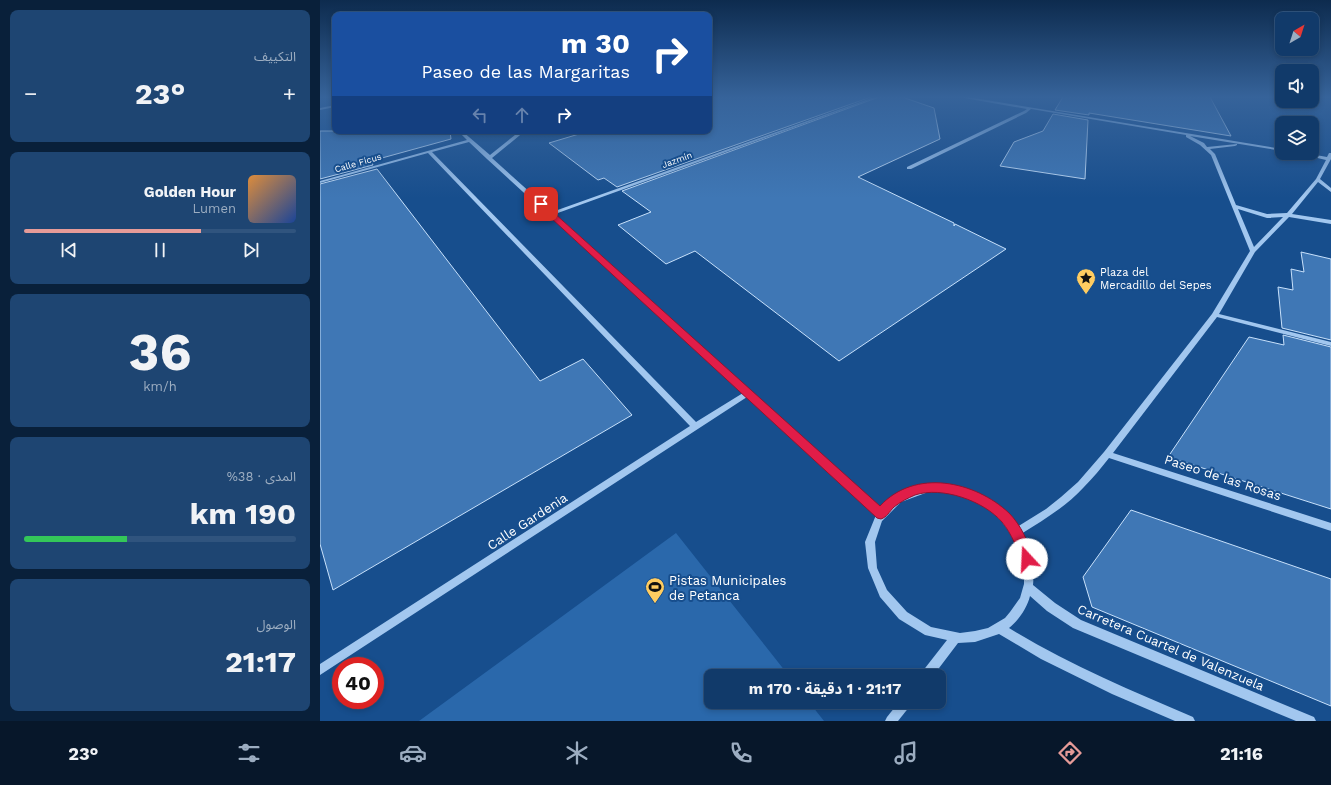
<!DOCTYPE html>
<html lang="ar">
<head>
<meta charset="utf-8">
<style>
  body { margin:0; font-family:"Work Sans","Noto Sans Arabic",sans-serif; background:#1e4572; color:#f1f3f6; direction:rtl; height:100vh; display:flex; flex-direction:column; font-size:15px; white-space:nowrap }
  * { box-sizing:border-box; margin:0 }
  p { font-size:13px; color:#9cadc1 }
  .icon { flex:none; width:22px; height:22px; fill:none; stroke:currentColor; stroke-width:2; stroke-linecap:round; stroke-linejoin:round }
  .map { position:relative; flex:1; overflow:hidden; direction:ltr }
  .side { display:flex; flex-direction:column; gap:10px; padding:10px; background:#09203a; width:320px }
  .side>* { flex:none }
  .banner { position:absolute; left:12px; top:12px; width:380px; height:122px; border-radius:8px; box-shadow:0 2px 6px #0003,0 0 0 1px #30547e; direction:rtl; background:#1a4fa0; color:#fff; overflow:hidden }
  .needle { width:26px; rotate:39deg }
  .fabs { position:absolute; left:955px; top:12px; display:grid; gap:8px }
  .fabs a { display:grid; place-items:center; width:44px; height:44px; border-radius:8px; background:#113a6a; box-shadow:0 2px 6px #0003,0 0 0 1px #30547e; font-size:20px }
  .speed { position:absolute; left:12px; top:657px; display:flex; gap:8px; font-size:20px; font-weight:700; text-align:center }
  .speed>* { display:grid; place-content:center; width:52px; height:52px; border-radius:50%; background:#113a6a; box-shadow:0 2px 6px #0003,0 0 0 1px #30547e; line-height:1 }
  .speed .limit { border:6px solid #d22; background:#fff; color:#111 }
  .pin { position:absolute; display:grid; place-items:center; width:34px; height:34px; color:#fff; margin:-17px; border-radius:8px; box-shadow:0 2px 6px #0006 }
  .me { position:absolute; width:44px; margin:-22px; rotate:340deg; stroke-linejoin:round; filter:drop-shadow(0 0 3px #0008) }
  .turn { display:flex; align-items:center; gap:14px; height:84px; padding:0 16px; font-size:18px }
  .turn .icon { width:52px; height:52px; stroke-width:2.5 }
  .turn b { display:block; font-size:28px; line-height:34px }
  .lanes { display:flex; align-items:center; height:38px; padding:0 16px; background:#0003; justify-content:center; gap:20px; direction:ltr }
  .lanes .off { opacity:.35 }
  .big { font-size:30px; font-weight:700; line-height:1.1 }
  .side .tile { flex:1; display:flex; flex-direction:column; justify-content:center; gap:6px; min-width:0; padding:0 14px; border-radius:8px; background:#1e4572 }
  .side .dial { align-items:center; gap:0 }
  .dial b { font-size:52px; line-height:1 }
  .song { display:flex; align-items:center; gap:12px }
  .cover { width:48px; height:48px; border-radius:6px; background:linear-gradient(135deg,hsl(30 70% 55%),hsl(220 70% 35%)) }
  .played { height:4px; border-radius:2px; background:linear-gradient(90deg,#e69b98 65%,#30547e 65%) }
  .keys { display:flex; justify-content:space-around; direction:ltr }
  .heat { display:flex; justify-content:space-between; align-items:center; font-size:22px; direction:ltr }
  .charge { height:6px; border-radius:3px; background:linear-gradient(90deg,#34c759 38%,#30547e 0) }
  .trip { position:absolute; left:384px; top:669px; width:242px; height:40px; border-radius:8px; background:#113a6a; box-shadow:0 2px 6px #0003,0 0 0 1px #30547e; font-weight:700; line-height:40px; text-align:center; direction:rtl }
  .dock { display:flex; height:64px; justify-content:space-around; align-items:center; background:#07172a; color:#9cadc1 }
  .dock .icon { width:28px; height:28px }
  .dock .on { color:#e69b98 }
  .dock b { font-size:18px; color:#f1f3f6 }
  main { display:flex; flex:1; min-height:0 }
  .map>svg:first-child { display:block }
  .green { fill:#2a68ab }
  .building { fill:#3f77b5; stroke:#c8e1fb }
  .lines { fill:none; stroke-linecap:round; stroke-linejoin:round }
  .minor { fill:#a2c7ef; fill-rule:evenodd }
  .route { fill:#e11d48; stroke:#92132f }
  .labels { text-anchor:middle; stroke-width:4; stroke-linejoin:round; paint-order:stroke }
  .far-street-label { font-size:9px; fill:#fff; stroke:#174e8d }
  .poi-label { font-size:11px; fill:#fff; stroke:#174e8d; text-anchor:start }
  .near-street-label { font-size:13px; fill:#fff; stroke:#174e8d }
  .near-poi-label { font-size:13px; fill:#fff; stroke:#174e8d; text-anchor:start }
</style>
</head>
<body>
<main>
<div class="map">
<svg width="1011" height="721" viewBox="0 0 1011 721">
  <rect width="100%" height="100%" fill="#174e8d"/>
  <!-- green -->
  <polygon class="green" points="356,533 469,676 391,676 391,702 489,702 504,721 99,721"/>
  <!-- building -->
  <g class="building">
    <polygon points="389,97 551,97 297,187 284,178 278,180 229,143 269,131 389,131"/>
    <polygon points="559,97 582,97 614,108 620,139 538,177 634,223 634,226 635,224 686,249 519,361 375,251 346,264 298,225 331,212 302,191"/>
    <polygon points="743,97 890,97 911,136 769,113 769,115 735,110"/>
    <polygon points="733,114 768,120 765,179 680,166 694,142 723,131"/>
    <polygon points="0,131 130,131 131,139 51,161 53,165 0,179"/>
    <polygon points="57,169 220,381 263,359 312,415 13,590 0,544 0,184"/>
    <polygon points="981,252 1011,259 1011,340 962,328 958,287 973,290 971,269 984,272"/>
    <polygon points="963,335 1011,347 1011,509 848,457 929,337 964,345"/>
    <polygon points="811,510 1011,579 1011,706 772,607 763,577"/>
  </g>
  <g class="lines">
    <!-- minor -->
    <g class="minor">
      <path d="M554 97H558L235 214 562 509 575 496 578 495C588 491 601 485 611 483 615 483 622 484 626 485 657 489 678 502 697 527L726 509 741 497 758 482 784 452 892 314 930 251 891 155 880 145 866 137V135L711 109 706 113 591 169H587V167L704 111 707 109 644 98 642 97H648L962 149V151L870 136 884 143 887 147 917 144V145L915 146 890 149 895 154 916 205 947 214 967 213 996 179 1006 160 976 153H985L1007 157 1009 153H1011V159L1000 179 1011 188V192L998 182 972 214 1011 220V224L969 217 935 252 899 314 1011 342V346L897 317 793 453 1011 523V531L789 458C781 468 773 478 764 487 746 507 723 520 701 534 709 550 715 566 713 585L735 603 761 620 994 717 996 721H976L753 628 727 611 710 596C707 608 699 620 689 628 747 664 810 690 873 717L875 721H855L792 694 721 659 679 634 655 642 638 643 613 676H600L602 672 627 640 605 635 579 619 560 597 548 568 545 542 556 515 427 397 0 675V664L370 426 108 153 0 183V181L147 140 138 131H142L170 155 200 131H205L172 158 232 212ZM149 142 167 159 423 393 376 422 112 152ZM918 209 947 218 963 217 934 247ZM611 491 629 493 647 496 655 500 669 509 682 522 693 537 700 550 704 567V584L700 598 690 612 685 618 668 628 655 631 640 633 611 627 587 612 567 590 557 568 555 542 562 521 581 502Z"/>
      <polygon points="965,101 969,101 975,108 974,109 972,109"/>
      <polygon points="15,105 15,107 0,110 0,108"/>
      <polygon points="579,702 592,702 590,706 578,721 565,721 567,717"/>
    </g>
  </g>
  <!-- sky -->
  <linearGradient id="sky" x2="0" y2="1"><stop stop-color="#0d2b4e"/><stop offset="0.49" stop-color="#36639a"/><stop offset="1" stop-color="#36639a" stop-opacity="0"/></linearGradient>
  <rect width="1011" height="198" fill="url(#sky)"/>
  <!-- route -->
  <path class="route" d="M218 203H223L560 506C595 468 655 481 689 513 701 525 709 543 713 559L712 563 707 565 703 563C697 549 692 534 682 522 664 501 622 486 595 495 588 498 580 502 574 507 569 512 567 517 561 519L557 518 218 206Z"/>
  <!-- icons -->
  <defs>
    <symbol id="sight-pin" viewBox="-11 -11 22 30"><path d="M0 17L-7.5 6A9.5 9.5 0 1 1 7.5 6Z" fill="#ffcc60" stroke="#174e8d"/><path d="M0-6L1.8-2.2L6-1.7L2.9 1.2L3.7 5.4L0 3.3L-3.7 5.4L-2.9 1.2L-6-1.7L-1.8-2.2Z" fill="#111"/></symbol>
    <symbol id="stadium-pin" viewBox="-11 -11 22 30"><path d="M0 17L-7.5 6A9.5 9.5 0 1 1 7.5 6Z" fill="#ffcc60" stroke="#174e8d"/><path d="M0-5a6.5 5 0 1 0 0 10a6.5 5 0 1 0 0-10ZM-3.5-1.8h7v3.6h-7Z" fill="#111"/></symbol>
  </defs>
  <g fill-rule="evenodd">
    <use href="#sight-pin" x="755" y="267" width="22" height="30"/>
    <use href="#stadium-pin" x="324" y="576" width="22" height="30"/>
  </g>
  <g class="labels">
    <!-- far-street labels -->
    <g class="far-street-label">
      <text transform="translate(357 160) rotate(-20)" y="3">Jazmín</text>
      <text transform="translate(38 163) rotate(-16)" y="3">Calle Ficus</text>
    </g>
    <!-- poi labels -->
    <g class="poi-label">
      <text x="780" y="276">Plaza del<tspan x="780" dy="13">Mercadillo del Sepes</tspan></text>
    </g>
    <!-- near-street labels -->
    <g class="near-street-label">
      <text transform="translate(903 477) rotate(18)" y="5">Paseo de las Rosas</text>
      <text transform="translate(207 521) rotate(-33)" y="5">Calle Gardenia</text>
      <text transform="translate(851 647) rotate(23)" y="5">Carretera Cuartel de Valenzuela</text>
    </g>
    <!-- near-poi labels -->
    <g class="near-poi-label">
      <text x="349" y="585">Pistas Municipales<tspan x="349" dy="15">de Petanca</tspan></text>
    </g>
  </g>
</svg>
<div class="fabs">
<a><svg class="needle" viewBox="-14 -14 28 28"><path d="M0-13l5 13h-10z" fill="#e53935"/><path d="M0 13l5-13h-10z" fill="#9cadc1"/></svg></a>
<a><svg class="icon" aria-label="sound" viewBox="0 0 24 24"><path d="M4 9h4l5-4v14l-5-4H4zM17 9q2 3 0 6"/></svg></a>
<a><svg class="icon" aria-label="layers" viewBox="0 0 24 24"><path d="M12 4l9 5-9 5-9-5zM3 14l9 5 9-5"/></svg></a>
</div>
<div class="speed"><div class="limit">40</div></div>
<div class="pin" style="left:221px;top:204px;background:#d93025"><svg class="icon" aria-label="arrive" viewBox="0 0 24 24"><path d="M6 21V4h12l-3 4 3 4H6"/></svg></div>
<svg class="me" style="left:707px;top:559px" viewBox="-20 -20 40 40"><circle r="19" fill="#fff"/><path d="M0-13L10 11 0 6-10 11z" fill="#e11d48"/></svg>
<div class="trip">21:17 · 1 دقيقة · 170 m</div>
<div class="banner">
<div class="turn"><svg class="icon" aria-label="right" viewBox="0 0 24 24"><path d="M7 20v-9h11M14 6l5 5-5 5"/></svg><div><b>30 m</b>Paseo de las Margaritas</div></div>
<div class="lanes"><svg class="icon off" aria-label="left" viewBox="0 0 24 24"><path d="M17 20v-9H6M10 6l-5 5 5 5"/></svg><svg class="icon off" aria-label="ahead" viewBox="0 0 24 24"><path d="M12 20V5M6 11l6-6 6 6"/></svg><svg class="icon" aria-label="right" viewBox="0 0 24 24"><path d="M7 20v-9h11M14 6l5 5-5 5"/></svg></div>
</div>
</div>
<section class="side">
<div class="tile"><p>التكييف</p>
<div class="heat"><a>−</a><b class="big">23°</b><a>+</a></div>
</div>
<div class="tile">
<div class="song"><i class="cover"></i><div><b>Golden Hour</b><p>Lumen</p></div></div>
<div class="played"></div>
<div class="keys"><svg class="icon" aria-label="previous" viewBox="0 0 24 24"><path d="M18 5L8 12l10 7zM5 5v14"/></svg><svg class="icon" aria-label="pause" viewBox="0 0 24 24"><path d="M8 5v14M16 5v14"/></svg><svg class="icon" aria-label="next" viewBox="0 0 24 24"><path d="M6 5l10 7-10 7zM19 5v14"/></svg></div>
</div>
<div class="tile dial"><b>36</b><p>km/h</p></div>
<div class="tile"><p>المدى · 38%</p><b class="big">190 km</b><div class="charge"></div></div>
<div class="tile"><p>الوصول</p><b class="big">21:17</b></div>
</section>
</main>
<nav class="dock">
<b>21:16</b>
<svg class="icon on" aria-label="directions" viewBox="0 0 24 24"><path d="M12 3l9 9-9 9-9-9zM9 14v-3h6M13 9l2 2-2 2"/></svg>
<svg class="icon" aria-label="music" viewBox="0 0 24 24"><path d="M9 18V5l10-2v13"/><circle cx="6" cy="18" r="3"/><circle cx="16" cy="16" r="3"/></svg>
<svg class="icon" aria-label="phone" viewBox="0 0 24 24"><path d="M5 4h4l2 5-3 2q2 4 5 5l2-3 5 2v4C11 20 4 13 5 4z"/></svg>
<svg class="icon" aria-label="climate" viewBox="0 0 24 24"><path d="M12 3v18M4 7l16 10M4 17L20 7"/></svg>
<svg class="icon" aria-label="car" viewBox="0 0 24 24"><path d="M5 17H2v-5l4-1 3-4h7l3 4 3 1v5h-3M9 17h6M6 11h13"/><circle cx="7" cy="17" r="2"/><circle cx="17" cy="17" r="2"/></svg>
<svg class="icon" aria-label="filters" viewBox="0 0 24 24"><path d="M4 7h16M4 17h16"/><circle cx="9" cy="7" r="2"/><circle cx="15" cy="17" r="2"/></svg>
<b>23°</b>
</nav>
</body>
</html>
